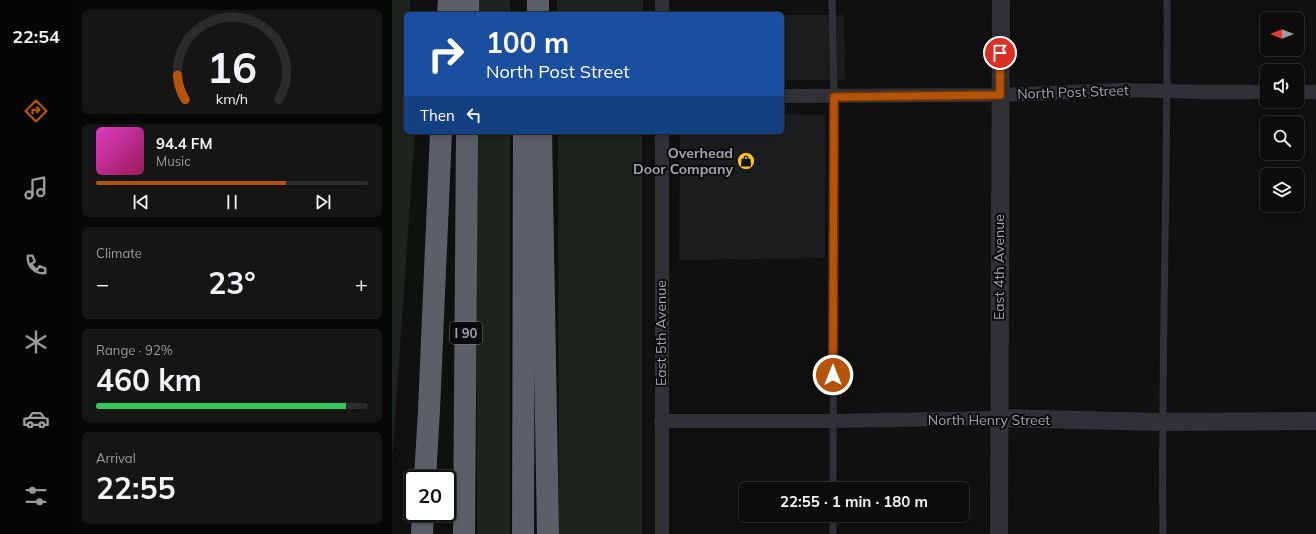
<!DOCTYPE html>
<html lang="en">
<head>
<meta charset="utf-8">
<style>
  body { margin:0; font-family:Mulish,sans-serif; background:#151516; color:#f1f3f6; height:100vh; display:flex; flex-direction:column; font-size:15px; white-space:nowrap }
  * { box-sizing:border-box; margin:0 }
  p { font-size:13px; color:#9a9b9d }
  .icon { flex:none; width:22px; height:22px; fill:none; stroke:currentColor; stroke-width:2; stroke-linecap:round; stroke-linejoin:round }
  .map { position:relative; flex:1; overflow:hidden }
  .sheet { display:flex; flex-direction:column; gap:10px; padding:10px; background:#070707; width:320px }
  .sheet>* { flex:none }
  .banner { position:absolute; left:12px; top:12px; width:380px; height:122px; border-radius:6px; box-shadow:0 2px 6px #0003,0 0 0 1px #2c2c2e; background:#1a4fa0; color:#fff; overflow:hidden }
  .needle { width:26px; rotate:270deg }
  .controls { position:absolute; left:868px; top:12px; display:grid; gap:8px }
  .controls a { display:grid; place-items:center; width:44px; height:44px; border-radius:6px; background:#0c0c0d; box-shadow:0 2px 6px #0003,0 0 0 1px #2c2c2e; font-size:20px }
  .speed { position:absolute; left:12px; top:470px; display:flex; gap:8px; font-size:20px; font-weight:700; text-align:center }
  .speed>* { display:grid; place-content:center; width:52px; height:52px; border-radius:50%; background:#0c0c0d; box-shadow:0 2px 6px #0003,0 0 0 1px #2c2c2e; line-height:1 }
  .speed .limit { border:2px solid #111; border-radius:6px; background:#fff; color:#111 }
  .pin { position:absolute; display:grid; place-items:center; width:34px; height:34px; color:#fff; margin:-17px; border:2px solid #fff; border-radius:50%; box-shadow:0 1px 4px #0007 }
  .me { position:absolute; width:44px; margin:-22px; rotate:0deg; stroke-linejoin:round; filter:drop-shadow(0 0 3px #0008) }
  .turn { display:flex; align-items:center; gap:14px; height:84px; padding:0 16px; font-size:18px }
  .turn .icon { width:52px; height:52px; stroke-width:2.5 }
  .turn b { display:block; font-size:28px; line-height:34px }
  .then { display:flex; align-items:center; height:38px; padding:0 16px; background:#0003; gap:8px; font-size:15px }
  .big { font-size:30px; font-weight:700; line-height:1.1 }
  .sheet .tile { flex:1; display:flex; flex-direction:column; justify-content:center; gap:6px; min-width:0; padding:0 14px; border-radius:6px; background:#151516 }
  .sheet .dial { align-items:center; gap:0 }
  .dial svg { height:104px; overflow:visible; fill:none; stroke:#2c2c2e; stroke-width:7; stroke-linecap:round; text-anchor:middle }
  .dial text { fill:#f1f3f6; stroke:none }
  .song { display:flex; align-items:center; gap:12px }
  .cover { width:48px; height:48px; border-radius:6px; background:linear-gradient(135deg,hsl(310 70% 55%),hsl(330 70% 35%)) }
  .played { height:4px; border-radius:2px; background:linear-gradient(90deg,#b45309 70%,#2c2c2e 70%) }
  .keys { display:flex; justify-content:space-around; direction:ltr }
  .heat { display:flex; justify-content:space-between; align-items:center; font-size:22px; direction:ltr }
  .charge { height:6px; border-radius:3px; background:linear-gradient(90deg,#34c759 92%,#2c2c2e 0) }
  .trip { position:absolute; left:347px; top:482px; width:230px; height:40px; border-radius:6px; background:#0c0c0d; box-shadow:0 2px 6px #0003,0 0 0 1px #2c2c2e; font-weight:700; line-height:40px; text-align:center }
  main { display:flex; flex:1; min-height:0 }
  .dock { display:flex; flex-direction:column; width:72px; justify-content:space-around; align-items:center; background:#050505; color:#9a9b9d }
  .dock .icon { width:28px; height:28px }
  .dock .current { color:#b45309 }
  .dock b { font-size:18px; color:#f1f3f6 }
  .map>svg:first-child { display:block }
  .built { fill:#1b1c1e }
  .green { fill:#1c241d }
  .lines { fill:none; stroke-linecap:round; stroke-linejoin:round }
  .service { stroke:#303137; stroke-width:7 }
  .minor { stroke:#303137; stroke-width:14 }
  .tertiary { stroke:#303137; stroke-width:18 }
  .motorway { stroke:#5c5e68; stroke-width:22 }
  .route-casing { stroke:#753606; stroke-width:10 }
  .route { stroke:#b45309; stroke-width:7 }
  .labels { text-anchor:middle; stroke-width:4; stroke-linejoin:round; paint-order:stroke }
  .shield { fill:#0b0b0c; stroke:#737682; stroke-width:1 }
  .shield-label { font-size:13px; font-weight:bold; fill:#9fa4b4 }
  .street-label { font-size:14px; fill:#9fa4b4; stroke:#0b0b0c }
  .poi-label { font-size:14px; font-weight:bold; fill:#9fa4b4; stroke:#0b0b0c; text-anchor:end }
</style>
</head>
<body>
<main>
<nav class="dock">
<b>22:54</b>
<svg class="icon current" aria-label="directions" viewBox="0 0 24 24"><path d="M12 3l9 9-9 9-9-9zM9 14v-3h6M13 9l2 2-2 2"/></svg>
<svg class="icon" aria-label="music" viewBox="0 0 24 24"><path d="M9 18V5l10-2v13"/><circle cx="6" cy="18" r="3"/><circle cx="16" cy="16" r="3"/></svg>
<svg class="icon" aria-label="phone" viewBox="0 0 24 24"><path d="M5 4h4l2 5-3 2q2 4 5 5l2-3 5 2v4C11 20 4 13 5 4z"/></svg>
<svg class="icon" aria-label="climate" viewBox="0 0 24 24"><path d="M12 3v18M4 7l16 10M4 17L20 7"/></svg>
<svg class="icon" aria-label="car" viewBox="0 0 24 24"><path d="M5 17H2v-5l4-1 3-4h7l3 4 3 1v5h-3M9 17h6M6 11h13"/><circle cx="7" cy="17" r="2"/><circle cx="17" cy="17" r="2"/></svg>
<svg class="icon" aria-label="filters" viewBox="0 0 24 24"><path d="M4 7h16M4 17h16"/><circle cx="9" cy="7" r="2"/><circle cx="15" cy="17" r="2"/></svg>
</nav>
<section class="sheet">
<div class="tile dial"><svg viewBox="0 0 100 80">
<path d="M14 69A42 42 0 1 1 86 69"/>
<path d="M14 69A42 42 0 0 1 8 50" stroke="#b45309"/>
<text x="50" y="56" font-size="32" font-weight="700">16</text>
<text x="50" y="72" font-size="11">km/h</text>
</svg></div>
<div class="tile">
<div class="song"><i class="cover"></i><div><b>94.4 FM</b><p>Music</p></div></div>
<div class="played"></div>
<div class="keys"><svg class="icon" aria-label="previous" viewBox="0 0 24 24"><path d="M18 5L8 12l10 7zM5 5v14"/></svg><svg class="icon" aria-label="pause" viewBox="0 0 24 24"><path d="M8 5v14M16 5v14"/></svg><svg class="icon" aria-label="next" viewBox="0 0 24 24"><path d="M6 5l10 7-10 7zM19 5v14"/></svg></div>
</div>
<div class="tile"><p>Climate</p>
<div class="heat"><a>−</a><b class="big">23°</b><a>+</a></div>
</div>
<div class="tile"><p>Range · 92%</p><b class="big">460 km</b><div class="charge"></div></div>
<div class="tile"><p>Arrival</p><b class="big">22:55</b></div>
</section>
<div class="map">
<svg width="924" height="534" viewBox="0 0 924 534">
  <rect width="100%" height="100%" fill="#101011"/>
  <!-- built -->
  <g class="built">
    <polygon points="390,15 452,15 453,80 390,80"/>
    <polygon points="390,114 433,115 433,258 287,260 288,132 390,132"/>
  </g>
  <!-- green -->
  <g class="green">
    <polygon points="0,0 18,0 18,14 14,14 14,132 23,132 0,461"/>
    <rect x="85" y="0" width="33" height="14"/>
    <rect x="165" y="0" width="86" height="14"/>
    <rect x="85" y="132" width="33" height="402"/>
    <polygon points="166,132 250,132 250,534 167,534"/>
  </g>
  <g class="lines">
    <!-- service -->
    <g class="service">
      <polyline points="440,0 442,97 441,489"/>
      <polyline points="441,534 441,515"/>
      <path d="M771 534C769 356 776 178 775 0"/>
    </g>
    <!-- minor -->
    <g class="minor">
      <polyline points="270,14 270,0"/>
      <polyline points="905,92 924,92"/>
      <polyline points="390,96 608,95 730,90 815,92 875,92"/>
      <polyline points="270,132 270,534"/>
      <polyline points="269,421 441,421 607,418"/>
    </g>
    <!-- tertiary -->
    <g class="tertiary">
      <polyline points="607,418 770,422 924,421"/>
      <polyline points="607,534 609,0"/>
    </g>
    <!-- motorway -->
    <g class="motorway">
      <polyline points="146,0 146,14"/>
      <polyline points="56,14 57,0"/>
      <polyline points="76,14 76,0"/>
      <polyline points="149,132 156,534"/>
      <polyline points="33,479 37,410 49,132"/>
      <polyline points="30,534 31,513"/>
      <polyline points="72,534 75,132"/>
      <polyline points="131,534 132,132"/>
    </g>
  </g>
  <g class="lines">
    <defs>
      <polyline id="route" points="441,375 442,97 608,95 608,53"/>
    </defs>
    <!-- route casing -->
    <use href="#route" class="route-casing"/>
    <!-- route -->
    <use href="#route" class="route"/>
  </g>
  <!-- icons -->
  <defs>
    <symbol id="shop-disc" viewBox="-11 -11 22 22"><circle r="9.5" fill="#ffc61a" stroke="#0b0b0c"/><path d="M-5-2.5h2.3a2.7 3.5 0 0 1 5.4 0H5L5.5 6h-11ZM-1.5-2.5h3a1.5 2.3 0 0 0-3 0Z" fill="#111"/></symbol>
  </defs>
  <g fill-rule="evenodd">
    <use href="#shop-disc" x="344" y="151" width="20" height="20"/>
  </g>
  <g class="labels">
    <!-- shield labels -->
    <rect class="shield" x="58" y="322" width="32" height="22" rx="3"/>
    <g class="shield-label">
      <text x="74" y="338">I 90</text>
    </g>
    <!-- street labels -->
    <g class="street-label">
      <text transform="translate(681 92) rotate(-2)" y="5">North Post Street</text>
      <text transform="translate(607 267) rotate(-90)" y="5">East 4th Avenue</text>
      <text transform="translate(269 333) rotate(-90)" y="5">East 5th Avenue</text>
      <text x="597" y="425">North Henry Street</text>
    </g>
    <!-- poi labels -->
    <g class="poi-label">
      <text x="341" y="158">Overhead<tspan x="341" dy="16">Door Company</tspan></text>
    </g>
  </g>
</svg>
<div class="controls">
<a><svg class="needle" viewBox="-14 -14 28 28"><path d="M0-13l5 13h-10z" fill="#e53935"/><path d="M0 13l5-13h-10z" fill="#9a9b9d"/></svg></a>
<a><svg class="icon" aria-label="sound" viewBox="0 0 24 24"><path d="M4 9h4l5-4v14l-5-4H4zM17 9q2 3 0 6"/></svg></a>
<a><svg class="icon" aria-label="search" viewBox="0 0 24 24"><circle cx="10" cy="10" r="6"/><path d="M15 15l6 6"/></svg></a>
<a><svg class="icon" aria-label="layers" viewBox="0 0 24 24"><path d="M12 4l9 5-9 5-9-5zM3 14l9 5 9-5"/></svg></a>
</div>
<div class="speed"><div class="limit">20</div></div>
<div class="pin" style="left:608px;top:53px;background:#d93025"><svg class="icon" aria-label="arrive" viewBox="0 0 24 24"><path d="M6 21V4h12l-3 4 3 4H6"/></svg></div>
<svg class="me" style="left:441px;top:375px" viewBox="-20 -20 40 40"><circle r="17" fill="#b45309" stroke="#fff" stroke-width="3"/><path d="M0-11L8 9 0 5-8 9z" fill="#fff"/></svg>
<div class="trip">22:55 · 1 min · 180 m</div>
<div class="banner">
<div class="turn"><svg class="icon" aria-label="right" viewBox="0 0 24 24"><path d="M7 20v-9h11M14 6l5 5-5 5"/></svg><div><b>100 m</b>North Post Street</div></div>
<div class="then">Then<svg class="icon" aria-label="left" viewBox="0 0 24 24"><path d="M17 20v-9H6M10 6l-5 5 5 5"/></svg></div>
</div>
</div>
</main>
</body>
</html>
